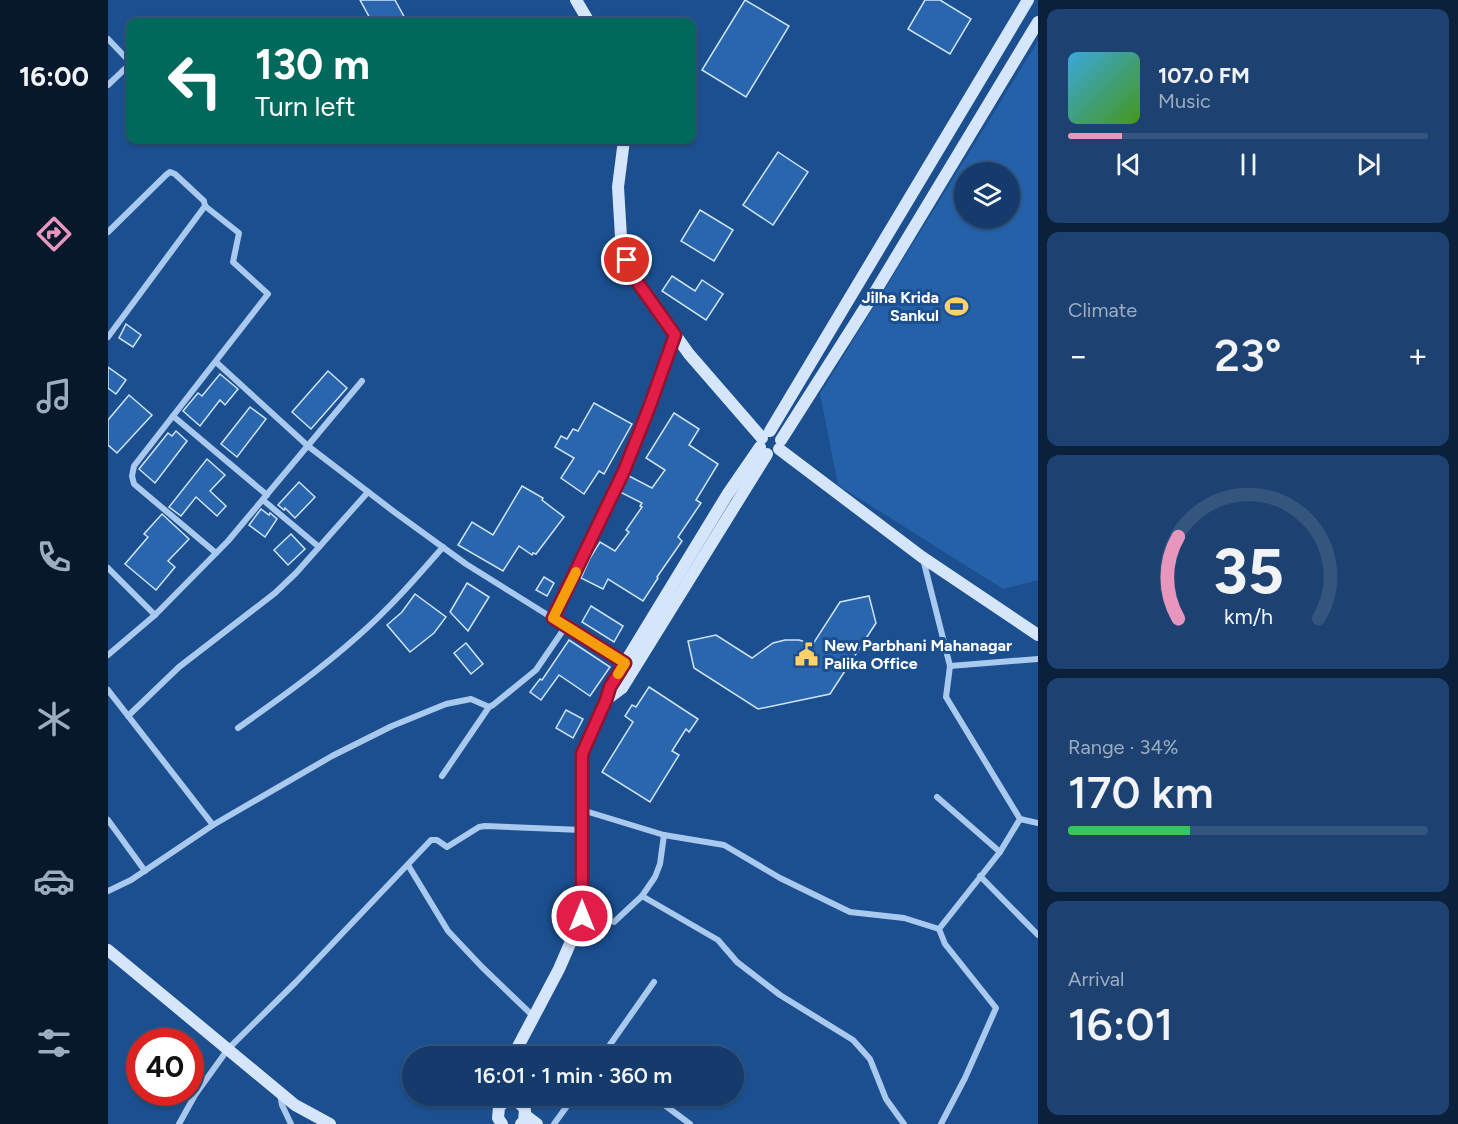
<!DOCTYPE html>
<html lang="en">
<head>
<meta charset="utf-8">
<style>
  body { margin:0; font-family:Figtree,sans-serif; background:#1d4271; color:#f1f3f6; height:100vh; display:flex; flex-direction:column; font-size:22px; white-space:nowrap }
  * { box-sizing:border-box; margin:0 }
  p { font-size:20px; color:#9dadc1 }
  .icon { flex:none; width:33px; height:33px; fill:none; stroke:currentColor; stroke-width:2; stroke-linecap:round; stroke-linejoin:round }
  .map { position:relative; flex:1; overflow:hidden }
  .details { display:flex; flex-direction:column; gap:9px; padding:9px; background:#0b203b; width:420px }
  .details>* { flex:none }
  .guide { position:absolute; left:18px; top:18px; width:570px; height:126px; border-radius:12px; box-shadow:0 2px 4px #0004,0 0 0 2px #33557e; background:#00695c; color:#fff; overflow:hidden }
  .fabs { position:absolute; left:846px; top:162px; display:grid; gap:12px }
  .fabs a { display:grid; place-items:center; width:66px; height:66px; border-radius:50%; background:#143b6b; box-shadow:0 2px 4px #0004,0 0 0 2px #33557e; font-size:30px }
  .speed { position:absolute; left:18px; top:1028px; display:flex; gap:12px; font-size:30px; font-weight:700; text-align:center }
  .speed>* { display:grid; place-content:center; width:78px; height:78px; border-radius:50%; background:#143b6b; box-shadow:0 2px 4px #0004,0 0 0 2px #33557e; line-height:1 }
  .speed .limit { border:9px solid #d22; background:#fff; color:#111 }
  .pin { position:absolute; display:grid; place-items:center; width:51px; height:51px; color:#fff; margin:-26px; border:3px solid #fff; border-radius:50%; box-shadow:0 2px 6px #0007 }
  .me { position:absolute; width:66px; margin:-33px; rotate:0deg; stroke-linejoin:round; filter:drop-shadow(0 0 4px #0008) }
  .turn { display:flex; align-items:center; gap:21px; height:126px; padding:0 30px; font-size:27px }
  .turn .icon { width:78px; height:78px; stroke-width:2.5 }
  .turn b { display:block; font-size:42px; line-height:51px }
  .big { font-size:45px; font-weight:600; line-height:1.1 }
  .details .widget { flex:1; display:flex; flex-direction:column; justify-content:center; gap:9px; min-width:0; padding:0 21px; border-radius:12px; background:#1d4271 }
  .details .dial { align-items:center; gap:0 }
  .dial svg { height:156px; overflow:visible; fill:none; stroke:#33557e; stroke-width:7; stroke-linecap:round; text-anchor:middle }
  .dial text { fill:#f1f3f6; stroke:none }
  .song { display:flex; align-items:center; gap:18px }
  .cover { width:72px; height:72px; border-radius:9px; background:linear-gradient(135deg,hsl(200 70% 55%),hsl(100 70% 35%)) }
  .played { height:6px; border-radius:3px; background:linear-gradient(90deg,#e797bd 15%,#33557e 15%) }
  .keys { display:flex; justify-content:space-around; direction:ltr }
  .heat { display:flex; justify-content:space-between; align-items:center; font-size:33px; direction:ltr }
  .charge { height:9px; border-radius:4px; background:linear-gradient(90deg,#34c759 34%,#33557e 0) }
  .trip { position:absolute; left:294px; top:1046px; width:342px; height:60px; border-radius:30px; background:#143b6b; box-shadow:0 2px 4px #0004,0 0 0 2px #33557e; font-weight:600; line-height:60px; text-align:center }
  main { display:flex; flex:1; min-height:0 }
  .tabs { display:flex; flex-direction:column; width:108px; justify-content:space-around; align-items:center; background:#08182b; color:#9dadc1 }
  .tabs .icon { width:42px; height:42px }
  .tabs .on { color:#e797bd }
  .tabs b { font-size:27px; color:#f1f3f6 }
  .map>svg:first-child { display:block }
  .green { fill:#2461a8; fill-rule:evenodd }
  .building { fill:#2a66ad; stroke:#cfe3fa; stroke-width:1.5 }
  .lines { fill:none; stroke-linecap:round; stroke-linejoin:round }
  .street { stroke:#a9c9ee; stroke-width:6 }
  .secondary { stroke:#d6e6fa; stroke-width:12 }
  .route-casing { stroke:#92132f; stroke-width:15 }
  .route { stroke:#e11d48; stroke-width:10 }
  .slow { stroke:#f59e0b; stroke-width:10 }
  .labels { text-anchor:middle; stroke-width:6; stroke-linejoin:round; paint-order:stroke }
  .poi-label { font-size:16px; font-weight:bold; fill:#fff; stroke:#1b4f8f; text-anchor:end }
</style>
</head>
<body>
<main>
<nav class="tabs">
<b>16:00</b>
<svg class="icon on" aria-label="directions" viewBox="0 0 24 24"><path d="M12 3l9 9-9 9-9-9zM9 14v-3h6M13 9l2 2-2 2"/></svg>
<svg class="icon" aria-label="music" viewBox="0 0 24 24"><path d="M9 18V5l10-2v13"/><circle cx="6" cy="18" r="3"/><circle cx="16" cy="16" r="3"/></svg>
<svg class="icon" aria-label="phone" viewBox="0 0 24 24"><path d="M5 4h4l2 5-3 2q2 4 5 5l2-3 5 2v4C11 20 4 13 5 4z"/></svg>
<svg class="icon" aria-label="climate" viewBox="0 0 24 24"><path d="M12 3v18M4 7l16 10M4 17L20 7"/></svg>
<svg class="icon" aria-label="car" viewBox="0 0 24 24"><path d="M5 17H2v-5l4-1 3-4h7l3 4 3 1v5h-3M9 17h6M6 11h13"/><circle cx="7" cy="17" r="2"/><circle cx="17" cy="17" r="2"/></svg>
<svg class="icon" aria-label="filters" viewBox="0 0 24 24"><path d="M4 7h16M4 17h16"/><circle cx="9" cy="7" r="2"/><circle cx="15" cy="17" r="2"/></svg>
</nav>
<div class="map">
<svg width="930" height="1124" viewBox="0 0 930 1124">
  <rect width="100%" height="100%" fill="#1b4f8f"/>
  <!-- green -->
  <path class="green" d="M930 41V580L895 589 730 485 712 394ZM856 172H902V218H856Z"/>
  <!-- building -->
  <g class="building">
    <polygon points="252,0 287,0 299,22 264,22"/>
    <polygon points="637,0 681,26 638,97 594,70"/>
    <polygon points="817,0 832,0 863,19 842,54 800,29"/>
    <polygon points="670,152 700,172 665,225 635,205"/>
    <polygon points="592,210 625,230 606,261 573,241"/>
    <polygon points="564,276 587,291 594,280 615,294 598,320 554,291"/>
    <polygon points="18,324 33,335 25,347 11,338"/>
    <polygon points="0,367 18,380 8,394 0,388"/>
    <polygon points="220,371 239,388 203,429 184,412"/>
    <polygon points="112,374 130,389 117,405 112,400 92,426 75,411 90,393 94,396"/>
    <polygon points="21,395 44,415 9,453 0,445 0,420"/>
    <polygon points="486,403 524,424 496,474 491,471 476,494 453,478 466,458 447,447 453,436 459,439 465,429 470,431"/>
    <polygon points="142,407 158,419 129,457 113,444"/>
    <polygon points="566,413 591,429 581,445 610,464 588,500 593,503 570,537 574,541 549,577 550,578 535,601 500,579 495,589 473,578 482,558 492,542 507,551 521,532 518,530 534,507 532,506 534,503 512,492 521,476 544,488 557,470 538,458"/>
    <polygon points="68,431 79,441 47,483 31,469 60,433 64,436"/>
    <polygon points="99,459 117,475 102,491 118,506 109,516 88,497 73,516 61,507"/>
    <polygon points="191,482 207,497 187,518 177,508 176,510 170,505"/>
    <polygon points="414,486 435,498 434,500 456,517 428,554 425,553 424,555 411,546 395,571 350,545 364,522 385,535"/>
    <polygon points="153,509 161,515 162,513 169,519 157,537 141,525"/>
    <polygon points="54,514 81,539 60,561 67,567 48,590 17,564 40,537 36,534"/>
    <polygon points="183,534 197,549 180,565 166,550"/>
    <polygon points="436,577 446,583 439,596 428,590"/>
    <polygon points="359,583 381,597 360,631 342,612"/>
    <polygon points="307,594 338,617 326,633 302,652 279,625 294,612"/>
    <polygon points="761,596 768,623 722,694 650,709 586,668 580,641 608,635 644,658 665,643 677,640 691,640 705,644 732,602"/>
    <polygon points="483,606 515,626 506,642 474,622"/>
    <polygon points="461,640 502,667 482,696 451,675 433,700 422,692 432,679 434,680"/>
    <polygon points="358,643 375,664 363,674 346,653"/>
    <polygon points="541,687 590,719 581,732 578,729 564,751 571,755 542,802 494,772 525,722 517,716 524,705 528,707"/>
    <polygon points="458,710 475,719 465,738 448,728"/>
  </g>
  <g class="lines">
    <!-- street -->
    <g class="street">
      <polyline points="0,39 21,61 20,66 0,85"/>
      <polyline points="97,206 131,233 125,262 160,294 26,466 24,476 26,484 108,553"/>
      <polyline points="0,232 58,175 62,172 67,174 96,201 97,206 0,337"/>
      <polyline points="108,362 200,446 285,511 358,564 518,664"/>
      <polyline points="65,416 159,495"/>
      <polyline points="155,500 211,547"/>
      <polyline points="815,559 842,666 838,697 912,819 892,852 831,929 837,944 888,1008 857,1078 833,1124"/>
      <polyline points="0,568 47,615"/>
      <polyline points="445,618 516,471 541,408 567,335"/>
      <polyline points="0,655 47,615 120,541 254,381"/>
      <polyline points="842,666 930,659"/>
      <polyline points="0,690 105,825"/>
      <polyline points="20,716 71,667 167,593 188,573 260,492"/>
      <path d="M130 728C171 699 212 670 250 636 281 609 308 578 335 547"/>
      <polyline points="334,776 381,707"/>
      <polyline points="829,797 892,852"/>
      <polyline points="474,810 556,835 616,845 672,878 742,912 796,918 831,929"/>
      <polyline points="912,819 930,823"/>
      <polyline points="0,820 37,871"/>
      <polyline points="300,865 340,931 374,967 425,1016"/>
      <polyline points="872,876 930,935"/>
      <polyline points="0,891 23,880 105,825 224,756 284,726 338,704 363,699 381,707 385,705 428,670 458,626"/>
      <polyline points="534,896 610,940 629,962 672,995 745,1040 762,1059 778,1099 796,1124"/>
      <polyline points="475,912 506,922 534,896 547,877 552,864 556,835"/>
      <polyline points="494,1056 546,982"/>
      <polyline points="172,1094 174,1105 183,1124"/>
      <polyline points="543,1095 582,1124"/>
      <polyline points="71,1124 87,1095 120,1049 188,982 323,840 329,840 339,847 371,827 377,826 474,830"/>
      <polyline points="446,1124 467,1095"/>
    </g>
    <!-- secondary -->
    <g class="secondary">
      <polyline points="468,0 481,22"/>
      <polyline points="516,140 510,187 513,237 519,259 530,283 581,354 654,438"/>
      <polyline points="662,431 920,0"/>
      <polyline points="673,440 767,292 930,22"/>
      <polyline points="671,449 814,557 930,635"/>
      <polyline points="498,700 514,688 659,454"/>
      <polyline points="0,950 187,1105 222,1124"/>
      <polyline points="405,1056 451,969 474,916 474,754 498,700 502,687 619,495 652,447"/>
      <polyline points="417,1115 429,1124"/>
      <path d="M394 1124 390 1118 391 1107C399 1097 411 1099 417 1110L416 1121 413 1124"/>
    </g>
  </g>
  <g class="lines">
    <defs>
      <polyline id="route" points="474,916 474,754 498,700 502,687 517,663 445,618 516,471 541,408 567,335 530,283 519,260"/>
    </defs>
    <!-- route casing -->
    <use href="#route" class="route-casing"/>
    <!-- route -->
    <use href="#route" class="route"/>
    <!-- slow -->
    <polyline class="slow" points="468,572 445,618 517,663 510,674"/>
  </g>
  <!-- icons -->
  <defs>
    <symbol id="stadium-bare" viewBox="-9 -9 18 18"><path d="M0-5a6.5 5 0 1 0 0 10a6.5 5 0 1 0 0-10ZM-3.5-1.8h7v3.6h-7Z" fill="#ffd166" stroke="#1b4f8f" stroke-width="2.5" paint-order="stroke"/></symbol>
    <symbol id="civic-bare" viewBox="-9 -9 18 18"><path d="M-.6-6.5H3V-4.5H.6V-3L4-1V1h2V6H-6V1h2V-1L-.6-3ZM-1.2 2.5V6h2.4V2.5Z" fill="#ffd166" stroke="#1b4f8f" stroke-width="2.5" paint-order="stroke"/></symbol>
  </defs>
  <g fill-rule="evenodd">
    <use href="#stadium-bare" x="832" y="290" width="33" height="33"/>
    <use href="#civic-bare" x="682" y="638" width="33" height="33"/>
  </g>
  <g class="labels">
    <!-- poi labels -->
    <g class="poi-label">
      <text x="831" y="303">Jilha Krida<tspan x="831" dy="18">Sankul</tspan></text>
      <text x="716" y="651" text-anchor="start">New Parbhani Mahanagar<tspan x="716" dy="18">Palika Office</tspan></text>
    </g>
  </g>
</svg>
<div class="fabs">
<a><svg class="icon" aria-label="layers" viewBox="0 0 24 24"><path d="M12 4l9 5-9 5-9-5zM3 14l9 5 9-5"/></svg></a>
</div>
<div class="speed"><div class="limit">40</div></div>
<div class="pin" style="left:519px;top:260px;background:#d93025"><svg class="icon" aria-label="arrive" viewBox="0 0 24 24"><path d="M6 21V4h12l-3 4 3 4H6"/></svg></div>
<svg class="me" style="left:474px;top:916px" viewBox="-20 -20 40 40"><circle r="17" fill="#e11d48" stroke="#fff" stroke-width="3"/><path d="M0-11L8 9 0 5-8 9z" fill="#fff"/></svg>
<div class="trip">16:01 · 1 min · 360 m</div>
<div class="guide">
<div class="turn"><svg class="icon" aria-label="left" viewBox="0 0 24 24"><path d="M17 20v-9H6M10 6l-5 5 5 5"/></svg><div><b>130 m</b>Turn left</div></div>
</div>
</div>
<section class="details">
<div class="widget">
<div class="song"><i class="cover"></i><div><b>107.0 FM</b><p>Music</p></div></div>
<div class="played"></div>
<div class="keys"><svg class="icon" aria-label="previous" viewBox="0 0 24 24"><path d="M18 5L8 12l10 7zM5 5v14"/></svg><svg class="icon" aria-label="pause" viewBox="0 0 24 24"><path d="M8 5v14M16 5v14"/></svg><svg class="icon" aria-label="next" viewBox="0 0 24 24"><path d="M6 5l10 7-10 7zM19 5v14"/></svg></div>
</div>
<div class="widget"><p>Climate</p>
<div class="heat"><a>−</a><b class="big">23°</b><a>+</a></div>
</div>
<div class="widget dial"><svg viewBox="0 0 100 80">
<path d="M14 69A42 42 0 1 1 86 69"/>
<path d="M14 69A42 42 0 0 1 14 27" stroke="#e797bd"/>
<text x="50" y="56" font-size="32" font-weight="700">35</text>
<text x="50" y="72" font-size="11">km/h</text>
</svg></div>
<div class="widget"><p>Range · 34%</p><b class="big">170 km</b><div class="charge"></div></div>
<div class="widget"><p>Arrival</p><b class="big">16:01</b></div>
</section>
</main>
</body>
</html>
